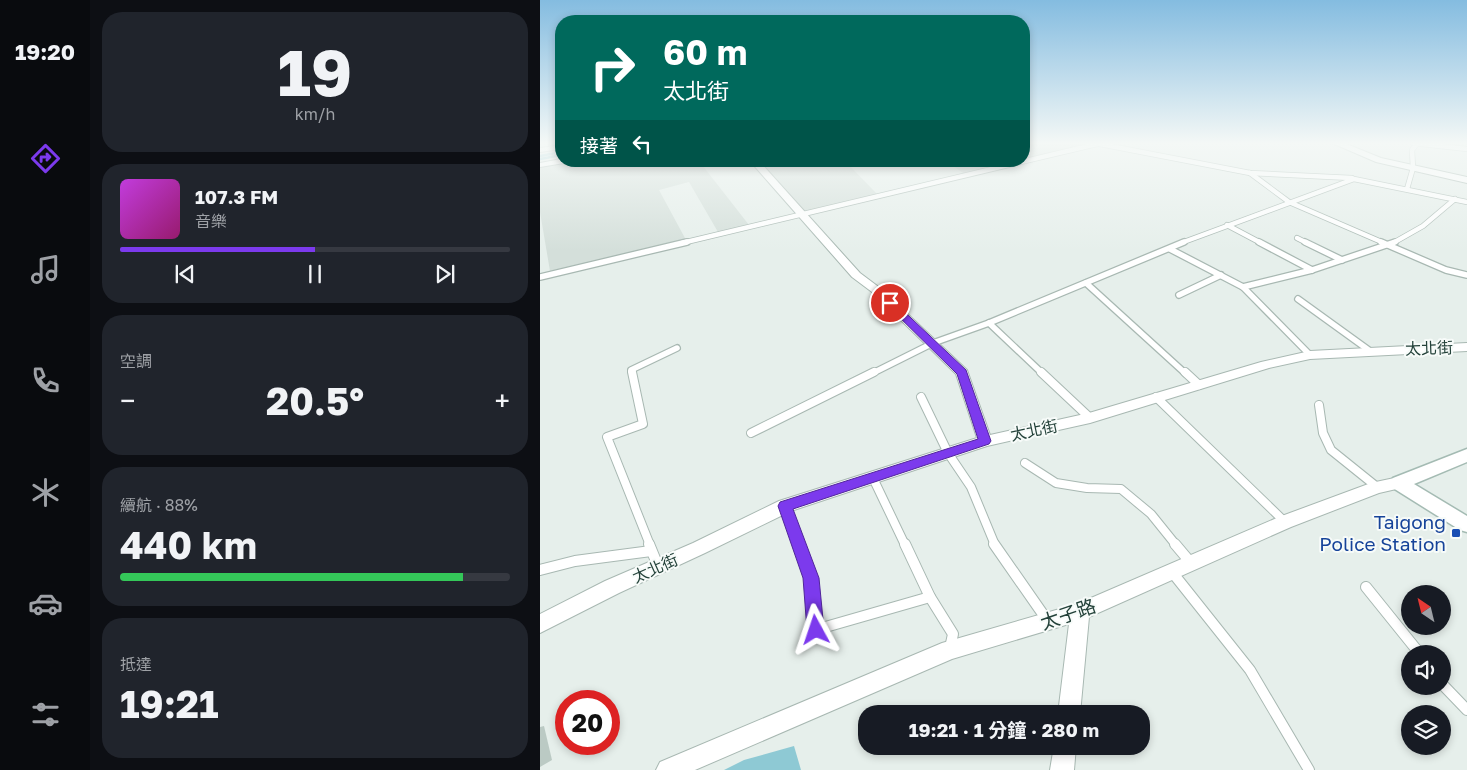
<!DOCTYPE html>
<html lang="zh-TW">
<head>
<meta charset="utf-8">
<style>
  body { margin:0; font-family:"Golos Text","Noto Sans TC",sans-serif; background:#20242c; color:#f1f3f6; height:100vh; display:flex; flex-direction:column; font-size:19px; white-space:nowrap }
  * { box-sizing:border-box; margin:0 }
  p { font-size:16px; color:#9ea1a6 }
  .icon { flex:none; width:28px; height:28px; fill:none; stroke:currentColor; stroke-width:2; stroke-linecap:round; stroke-linejoin:round }
  .map { position:relative; flex:1; overflow:hidden }
  .panel { display:flex; flex-direction:column; gap:12px; padding:12px; background:#0d0f14; width:450px }
  .panel>* { flex:none }
  .top-card { position:absolute; left:15px; top:15px; width:475px; height:152px; border-radius:20px; box-shadow:0 2px 8px #0003; background:#00695c; color:#fff; overflow:hidden }
  .needle { width:32px; rotate:325deg }
  .tools { position:absolute; left:861px; top:585px; display:grid; gap:10px }
  .tools a { display:grid; place-items:center; width:50px; height:50px; border-radius:50%; background:#171b24; box-shadow:0 2px 8px #0003; font-size:25px }
  .speed { position:absolute; left:15px; top:690px; display:flex; gap:10px; font-size:25px; font-weight:700; text-align:center }
  .speed>* { display:grid; place-content:center; width:65px; height:65px; border-radius:50%; background:#171b24; box-shadow:0 2px 8px #0003; line-height:1 }
  .speed .limit { border:8px solid #d22; background:#fff; color:#111 }
  .pin { position:absolute; display:grid; place-items:center; width:42px; height:42px; color:#fff; margin:-21px; border:2px solid #fff; border-radius:50%; box-shadow:0 1px 5px #0007 }
  .me { position:absolute; width:55px; margin:-28px; rotate:355deg; stroke-linejoin:round; filter:drop-shadow(0 0 4px #0008) }
  .turn { display:flex; align-items:center; gap:18px; height:105px; padding:0 25px; font-size:22px }
  .turn .icon { width:65px; height:65px; stroke-width:2.5 }
  .turn b { display:block; font-size:35px; line-height:42px }
  .then { display:flex; align-items:center; height:48px; padding:0 25px; background:#0003; gap:10px; font-size:19px }
  .big { font-size:38px; font-weight:700; line-height:1.1 }
  .panel .card { flex:1; display:flex; flex-direction:column; justify-content:center; gap:8px; min-width:0; padding:0 18px; border-radius:20px; background:#20242c }
  .panel .dial { align-items:center; gap:0 }
  .dial b { font-size:65px; line-height:1 }
  .song { display:flex; align-items:center; gap:15px }
  .cover { width:60px; height:60px; border-radius:8px; background:linear-gradient(135deg,hsl(290 70% 55%),hsl(320 70% 35%)) }
  .played { height:5px; border-radius:2px; background:linear-gradient(90deg,#7c3aed 50%,#363941 50%) }
  .keys { display:flex; justify-content:space-around; direction:ltr }
  .heat { display:flex; justify-content:space-between; align-items:center; font-size:28px; direction:ltr }
  .charge { height:8px; border-radius:4px; background:linear-gradient(90deg,#34c759 88%,#363941 0) }
  .trip { position:absolute; left:318px; top:705px; width:292px; height:50px; border-radius:20px; background:#171b24; box-shadow:0 2px 8px #0003; font-weight:700; line-height:50px; text-align:center }
  main { display:flex; flex:1; min-height:0 }
  .menu { display:flex; flex-direction:column; width:90px; justify-content:space-around; align-items:center; background:#090b0e; color:#9ea1a6 }
  .menu .icon { width:35px; height:35px }
  .menu .active { color:#7c3aed }
  .menu b { font-size:22px; color:#f1f3f6 }
  .map>svg:first-child { display:block }
  .built { fill:#d4dfda }
  .water { fill:#8ec9d4 }
  .lines { fill:none; stroke-linecap:round; stroke-linejoin:round }
  .stream { stroke:#8ec9d4; stroke-width:2.5 }
  .building { fill:#bbcac4 }
  .lane-far3-casing { stroke:#a8b8b2; stroke-width:6 }
  .lane-far2-casing { stroke:#a8b8b2; stroke-width:8 }
  .lane-far1-casing { stroke:#a8b8b2; stroke-width:10 }
  .lane-casing { stroke:#a8b8b2; stroke-width:12 }
  .street-casing { stroke:#a8b8b2; stroke-width:2 }
  .secondary-casing { stroke:#a4bbb3; stroke-width:3 }
  .lane-far3 { stroke:#fff; stroke-width:4.5 }
  .lane-far2 { stroke:#fff; stroke-width:5.5 }
  .lane-far1 { stroke:#fff; stroke-width:8 }
  .lane { stroke:#fff; stroke-width:10 }
  .street { fill:#fff; fill-rule:evenodd }
  .secondary { fill:#fff; fill-rule:evenodd }
  .route { fill:#7c3aed; stroke:#51269a }
  .transit-dot { fill:#1a4fb4; stroke:#f7fbf9; stroke-width:2 }
  .labels { text-anchor:middle; stroke-width:4; stroke-linejoin:round; paint-order:stroke }
  .street-label { font-size:16px; fill:#24423a; stroke:#f7fbf9 }
  .near-transit-label { font-size:19px; fill:#164399; stroke:#f7fbf9; text-anchor:end }
  .near-street-label { font-size:19px; fill:#24423a; stroke:#f7fbf9 }
</style>
</head>
<body>
<main>
<nav class="menu">
<b>19:20</b>
<svg class="icon active" aria-label="directions" viewBox="0 0 24 24"><path d="M12 3l9 9-9 9-9-9zM9 14v-3h6M13 9l2 2-2 2"/></svg>
<svg class="icon" aria-label="music" viewBox="0 0 24 24"><path d="M9 18V5l10-2v13"/><circle cx="6" cy="18" r="3"/><circle cx="16" cy="16" r="3"/></svg>
<svg class="icon" aria-label="phone" viewBox="0 0 24 24"><path d="M5 4h4l2 5-3 2q2 4 5 5l2-3 5 2v4C11 20 4 13 5 4z"/></svg>
<svg class="icon" aria-label="climate" viewBox="0 0 24 24"><path d="M12 3v18M4 7l16 10M4 17L20 7"/></svg>
<svg class="icon" aria-label="car" viewBox="0 0 24 24"><path d="M5 17H2v-5l4-1 3-4h7l3 4 3 1v5h-3M9 17h6M6 11h13"/><circle cx="7" cy="17" r="2"/><circle cx="17" cy="17" r="2"/></svg>
<svg class="icon" aria-label="filters" viewBox="0 0 24 24"><path d="M4 7h16M4 17h16"/><circle cx="9" cy="7" r="2"/><circle cx="15" cy="17" r="2"/></svg>
</nav>
<section class="panel">
<div class="card dial"><b>19</b><p>km/h</p></div>
<div class="card">
<div class="song"><i class="cover"></i><div><b>107.3 FM</b><p>音樂</p></div></div>
<div class="played"></div>
<div class="keys"><svg class="icon" aria-label="previous" viewBox="0 0 24 24"><path d="M18 5L8 12l10 7zM5 5v14"/></svg><svg class="icon" aria-label="pause" viewBox="0 0 24 24"><path d="M8 5v14M16 5v14"/></svg><svg class="icon" aria-label="next" viewBox="0 0 24 24"><path d="M6 5l10 7-10 7zM19 5v14"/></svg></div>
</div>
<div class="card"><p>空調</p>
<div class="heat"><a>−</a><b class="big">20.5°</b><a>+</a></div>
</div>
<div class="card"><p>續航 · 88%</p><b class="big">440 km</b><div class="charge"></div></div>
<div class="card"><p>抵達</p><b class="big">19:21</b></div>
</section>
<div class="map">
<svg width="927" height="770" viewBox="0 0 927 770">
  <rect width="100%" height="100%" fill="#e6efeb"/>
  <!-- built -->
  <g class="built">
    <polygon points="484,143 559,143 484,161"/>
    <polygon points="27,161 159,161 209,225 178,232 149,182 119,190 146,240 10,271 0,212 0,166"/>
    <polygon points="238,161 305,161 338,195 259,215 221,165"/>
    <polygon points="406,161 483,161 426,175"/>
  </g>
  <!-- water -->
  <polygon class="water" points="254,746 261,770 184,770 204,760"/>
  <g class="lines">
    <!-- stream -->
    <g class="stream">
      <polyline points="0,156 21,152"/>
      <polyline points="0,159 21,155"/>
    </g>
  </g>
  <!-- building -->
  <polygon class="building" points="4,726 12,760 0,767 0,727"/>
  <g class="lines">
    <defs>
      <g id="lane-far3">
        <polyline points="873,143 927,149"/>
        <polyline points="560,144 710,173 812,178"/>
        <polyline points="710,173 749,202 844,243"/>
        <polyline points="867,189 873,168 872,150 876,145"/>
        <polyline points="687,225 721,243"/>
        <polyline points="757,238 767,243"/>
        <polyline points="142,243 561,143"/>
        <polyline points="641,243 814,179 927,202"/>
        <polyline points="853,243 883,226 915,199"/>
      </g>
      <g id="lane-far2">
        <polyline points="719,242 772,270"/>
        <polyline points="765,242 802,260"/>
        <polyline points="841,242 906,270 927,275"/>
        <polyline points="630,249 703,287 772,270 855,242"/>
        <polyline points="0,277 147,242"/>
        <polyline points="546,283 646,374"/>
        <polyline points="703,287 770,355"/>
        <polyline points="639,295 681,275"/>
        <polyline points="758,299 830,351"/>
        <polyline points="449,323 503,374"/>
        <polyline points="92,374 91,370 137,348"/>
        <polyline points="331,374 393,343 449,323 644,242"/>
      </g>
      <g id="lane-far1">
        <polyline points="92,372 103,424 67,437 110,545"/>
        <polyline points="501,372 550,418"/>
        <polyline points="645,372 659,385"/>
        <polyline points="381,397 408,453 431,487 455,545"/>
        <polyline points="616,397 745,522"/>
        <polyline points="779,405 783,433 791,450 837,487"/>
        <polyline points="211,433 334,372"/>
        <polyline points="485,463 516,483 547,488 581,489 611,514 636,545"/>
        <polyline points="332,476 365,545"/>
        <polyline points="245,506 259,545"/>
      </g>
      <g id="lane">
        <polyline points="109,544 118,566"/>
        <polyline points="259,544 271,578 275,630 390,597"/>
        <polyline points="365,544 390,597 413,634 410,648"/>
        <polyline points="454,544 507,620"/>
        <polyline points="635,544 651,563"/>
        <polyline points="0,570 35,561 111,551"/>
        <polyline points="632,572 710,670 769,770"/>
        <polyline points="826,587 880,654"/>
        <polyline points="902,684 927,710"/>
      </g>
      <g id="street">
        <polygon points="792,143 804,143 841,158 927,177 927,183 836,162"/>
        <polygon points="21,145 21,149 0,152 0,148"/>
        <polygon points="21,159 21,161 25,161 24,163 0,167 0,163"/>
        <polygon points="210,161 219,161 320,273 340,288 427,370 450,435 549,413 721,362 770,351 927,343 927,351 770,359 729,368 550,423 447,446 251,511 165,553 79,593 0,633 0,614 65,581 153,543 239,501 437,438 416,374 332,292 312,277"/>
        <polygon points="859,477 865,479 867,483 865,487 839,493 751,527 549,617 540,714 518,714 529,624 412,659 155,770 116,770 120,762 402,643 537,604 739,517 831,483"/>
        <polygon points="514,746 536,746 534,770 510,770"/>
      </g>
      <polygon id="secondary" points="927,449 927,462 874,484 927,516 927,532 920,530 853,488 850,483 853,478"/>
    </defs>
    <!-- lane-far3 casing -->
    <use href="#lane-far3" class="lane-far3-casing"/>
    <!-- lane-far2 casing -->
    <use href="#lane-far2" class="lane-far2-casing"/>
    <!-- lane-far1 casing -->
    <use href="#lane-far1" class="lane-far1-casing"/>
    <!-- lane casing -->
    <use href="#lane" class="lane-casing"/>
    <!-- street casing -->
    <use href="#street" class="street-casing"/>
    <!-- secondary casing -->
    <use href="#secondary" class="secondary-casing"/>
    <!-- lane-far3 -->
    <use href="#lane-far3" class="lane-far3"/>
    <!-- lane-far2 -->
    <use href="#lane-far2" class="lane-far2"/>
    <!-- lane-far1 -->
    <use href="#lane-far1" class="lane-far1"/>
    <!-- lane -->
    <use href="#lane" class="lane"/>
    <!-- street -->
    <use href="#street" class="street"/>
    <!-- secondary -->
    <use href="#secondary" class="secondary"/>
  </g>
  <!-- sky -->
  <linearGradient id="sky" x2="0" y2="1"><stop stop-color="#84bce0"/><stop offset="0.57" stop-color="#f4f8f6"/><stop offset="1" stop-color="#f4f8f6" stop-opacity="0"/></linearGradient>
  <rect width="927" height="251" fill="url(#sky)"/>
  <!-- route -->
  <polygon class="route" points="350,300 353,301 426,370 451,441 449,444 253,509 279,578 284,630 281,636 276,638 270,636 267,630 263,578 238,506 240,502 438,439 417,374 347,305 347,301"/>
  <!-- markers -->
  <rect class="transit-dot" x="911" y="528" width="10" height="10" rx="2.5"/>
  <g class="labels">
    <!-- street labels -->
    <g class="street-label">
      <text transform="translate(889 348) rotate(-2)" y="6">太北街</text>
      <text transform="translate(494 430) rotate(-12)" y="6">太北街</text>
      <text transform="translate(115 568) rotate(-24)" y="6">太北街</text>
    </g>
    <!-- near-transit labels -->
    <g class="near-transit-label">
      <text x="906" y="529">Taigong<tspan x="906" dy="22">Police Station</tspan></text>
    </g>
    <!-- near-street labels -->
    <g class="near-street-label">
      <text transform="translate(528 614) rotate(-19)" y="7">太子路</text>
    </g>
  </g>
</svg>
<div class="tools">
<a><svg class="needle" viewBox="-14 -14 28 28"><path d="M0-13l5 13h-10z" fill="#e53935"/><path d="M0 13l5-13h-10z" fill="#9ea1a6"/></svg></a>
<a><svg class="icon" aria-label="sound" viewBox="0 0 24 24"><path d="M4 9h4l5-4v14l-5-4H4zM17 9q2 3 0 6"/></svg></a>
<a><svg class="icon" aria-label="layers" viewBox="0 0 24 24"><path d="M12 4l9 5-9 5-9-5zM3 14l9 5 9-5"/></svg></a>
</div>
<div class="speed"><div class="limit">20</div></div>
<div class="pin" style="left:350px;top:303px;background:#d93025"><svg class="icon" aria-label="arrive" viewBox="0 0 24 24"><path d="M6 21V4h12l-3 4 3 4H6"/></svg></div>
<svg class="me" style="left:276px;top:630px" viewBox="-20 -20 40 40"><path d="M0-17L14 15 0 8-14 15z" fill="#7c3aed" stroke="#fff" stroke-width="4"/></svg>
<div class="trip">19:21 · 1 分鐘 · 280 m</div>
<div class="top-card">
<div class="turn"><svg class="icon" aria-label="right" viewBox="0 0 24 24"><path d="M7 20v-9h11M14 6l5 5-5 5"/></svg><div><b>60 m</b>太北街</div></div>
<div class="then">接著<svg class="icon" aria-label="left" viewBox="0 0 24 24"><path d="M17 20v-9H6M10 6l-5 5 5 5"/></svg></div>
</div>
</div>
</main>
</body>
</html>
